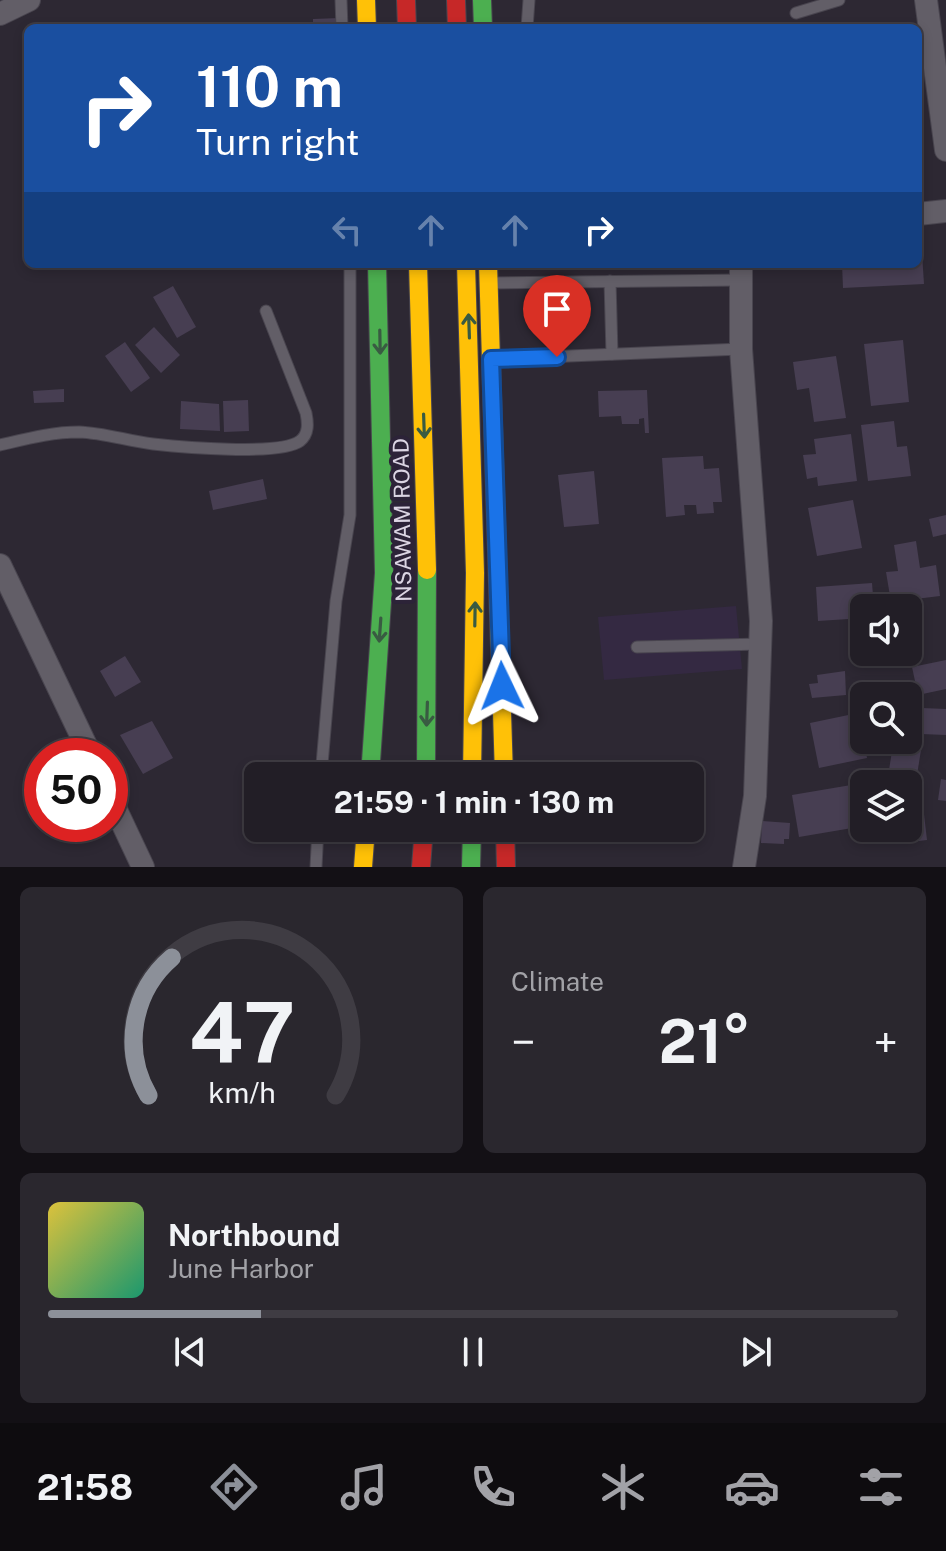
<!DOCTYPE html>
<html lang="en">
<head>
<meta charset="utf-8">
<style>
  body { margin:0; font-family:"Public Sans",sans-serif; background:#2a272e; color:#f1f3f6; height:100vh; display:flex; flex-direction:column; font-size:30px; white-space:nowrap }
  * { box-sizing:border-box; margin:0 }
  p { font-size:26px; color:#a2a2a7 }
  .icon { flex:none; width:44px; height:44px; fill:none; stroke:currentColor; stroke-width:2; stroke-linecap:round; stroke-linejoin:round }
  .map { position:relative; height:867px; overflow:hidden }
  .details { display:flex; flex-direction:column; gap:20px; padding:20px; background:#131015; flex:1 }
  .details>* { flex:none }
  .hud { position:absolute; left:24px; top:24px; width:898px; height:244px; border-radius:12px; box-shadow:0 4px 12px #0003,0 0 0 2px #3f3c43; background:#1a4fa0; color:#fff; overflow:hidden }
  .tools { position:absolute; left:850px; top:594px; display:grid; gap:16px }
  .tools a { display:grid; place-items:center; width:72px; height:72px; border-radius:12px; background:#221e26; box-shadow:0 4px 12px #0003,0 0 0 2px #3f3c43; font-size:40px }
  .speed { position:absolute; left:24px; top:738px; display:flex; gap:16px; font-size:40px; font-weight:700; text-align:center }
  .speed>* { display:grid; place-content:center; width:104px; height:104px; border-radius:50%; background:#221e26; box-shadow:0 4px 12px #0003,0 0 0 2px #3f3c43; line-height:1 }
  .speed .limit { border:12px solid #d22; background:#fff; color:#111 }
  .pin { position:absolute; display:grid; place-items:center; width:68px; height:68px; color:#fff; margin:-82px -34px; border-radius:50% 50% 50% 0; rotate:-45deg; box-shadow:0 0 8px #0007 }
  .pin .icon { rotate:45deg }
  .me { position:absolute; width:88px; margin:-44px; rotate:358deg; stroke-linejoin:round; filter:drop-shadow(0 0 6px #0008) }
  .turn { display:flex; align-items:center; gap:28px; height:168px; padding:0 40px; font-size:36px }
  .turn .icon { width:104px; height:104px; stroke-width:2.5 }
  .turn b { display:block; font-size:56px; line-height:68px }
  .lanes { display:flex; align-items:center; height:76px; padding:0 40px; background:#0003; justify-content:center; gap:40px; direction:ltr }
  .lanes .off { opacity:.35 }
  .big { font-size:60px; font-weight:700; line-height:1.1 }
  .details .tile { flex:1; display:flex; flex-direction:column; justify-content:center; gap:12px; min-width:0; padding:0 28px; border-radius:12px; background:#2a272e }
  .details .dial { align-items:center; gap:0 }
  .dial svg { height:208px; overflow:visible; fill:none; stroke:#3f3c43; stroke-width:7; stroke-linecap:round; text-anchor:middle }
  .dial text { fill:#f1f3f6; stroke:none }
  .song { display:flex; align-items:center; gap:24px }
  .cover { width:96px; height:96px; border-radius:12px; background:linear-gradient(135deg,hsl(50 70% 55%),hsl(160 70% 35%)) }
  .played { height:8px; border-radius:4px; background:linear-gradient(90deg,#8c9099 25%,#3f3c43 25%) }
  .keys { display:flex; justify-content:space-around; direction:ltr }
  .heat { display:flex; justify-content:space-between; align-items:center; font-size:44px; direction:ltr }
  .details .tiles { flex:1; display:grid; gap:20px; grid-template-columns:1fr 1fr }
  .tile:last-child { grid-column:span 2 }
  .trip { position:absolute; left:244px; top:762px; width:460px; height:80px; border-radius:12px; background:#221e26; box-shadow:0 4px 12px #0003,0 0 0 2px #3f3c43; font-weight:700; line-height:80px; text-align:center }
  .dock { display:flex; height:128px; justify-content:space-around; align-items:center; background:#0e0c0f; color:#a2a2a7 }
  .dock .icon { width:56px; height:56px }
  .dock .active { color:#8c9099 }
  .dock b { font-size:36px; color:#f1f3f6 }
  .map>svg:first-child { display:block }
  .built { fill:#342942 }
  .building { fill:#473e52 }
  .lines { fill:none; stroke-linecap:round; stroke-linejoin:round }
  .lane-casing { stroke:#49454f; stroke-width:13 }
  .street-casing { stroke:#49454f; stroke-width:24 }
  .fast-casing { stroke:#49454f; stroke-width:20 }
  .slow-casing { stroke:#49454f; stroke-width:20 }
  .jam-casing { stroke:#49454f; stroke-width:20 }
  .lane { stroke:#625e67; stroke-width:11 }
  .street { stroke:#625e67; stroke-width:22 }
  .fast { stroke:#4caf50; stroke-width:18 }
  .slow { stroke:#ffc107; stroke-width:18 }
  .jam { stroke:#c62828; stroke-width:18 }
  .oneway { stroke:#395b42 }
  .route-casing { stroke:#114b97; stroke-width:20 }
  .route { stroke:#1a73e8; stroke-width:14 }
  .labels { text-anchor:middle; stroke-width:8; stroke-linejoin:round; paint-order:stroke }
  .street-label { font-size:22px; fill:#dbd5e3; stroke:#2c2338 }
</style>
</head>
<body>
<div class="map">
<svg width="946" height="867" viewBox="0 0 946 867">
  <rect width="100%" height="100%" fill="#2d2833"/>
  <!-- built -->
  <polygon class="built" points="736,606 742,669 604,680 598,617"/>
  <!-- building -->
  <g class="building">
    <polygon points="339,18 339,28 313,28 313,19"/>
    <polygon points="918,253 922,253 924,284 843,288 842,264 918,264"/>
    <polygon points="173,286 196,327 177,338 153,297"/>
    <polygon points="154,327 180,355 161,373 135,345"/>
    <polygon points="903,340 909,402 871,406 864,344"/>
    <polygon points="125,342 150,378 131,392 105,356"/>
    <polygon points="836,356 846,418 814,422 809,388 797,390 793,362"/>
    <polygon points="64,389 64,402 34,403 33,391"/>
    <polygon points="647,390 649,433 645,433 644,418 639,419 639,424 622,424 621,416 599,417 598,391"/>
    <polygon points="248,400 249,431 224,432 223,401"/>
    <polygon points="181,401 219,404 220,431 180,429"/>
    <polygon points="894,421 897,447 907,446 911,476 868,481 861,425"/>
    <polygon points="851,434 857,481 818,486 817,477 807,479 803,455 816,454 814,439"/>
    <polygon points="703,456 704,469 719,468 722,502 713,502 714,513 697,514 696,505 684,505 685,515 666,517 662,458"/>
    <polygon points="594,471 599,524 564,527 558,475"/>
    <polygon points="263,479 267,499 213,510 209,491"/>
    <polygon points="853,500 862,548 817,556 808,508"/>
    <polygon points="946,515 946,534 933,537 929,519"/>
    <polygon points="916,541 920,568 936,565 940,596 891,602 886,572 898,571 894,545"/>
    <polygon points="872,583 874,608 864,608 864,618 818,621 816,587"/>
    <polygon points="125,656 141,682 115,697 100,671"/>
    <polygon points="946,660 946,689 918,695 912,667"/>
    <polygon points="845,671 846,695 812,698 809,684 818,683 817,675"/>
    <polygon points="922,708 946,709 946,735 921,734"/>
    <polygon points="858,713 867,758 819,768 810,723"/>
    <polygon points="152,721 173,758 143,774 120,735"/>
    <polygon points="893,745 921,750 917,775 889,770"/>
    <polygon points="941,779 946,780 946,801 938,800"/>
    <polygon points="857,784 864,826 799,837 792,795"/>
    <polygon points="922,797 927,840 894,844 892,828 908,828 908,798"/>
    <polygon points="762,821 790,823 789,839 784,839 784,844 761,843"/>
  </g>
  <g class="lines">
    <defs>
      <g id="lane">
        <polyline points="341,0 342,28"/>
        <polyline points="796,13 839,0"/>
        <polyline points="527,28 529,0"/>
        <polyline points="610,281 612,354"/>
        <polyline points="489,283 741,280"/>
        <polyline points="557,357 558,282"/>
        <polyline points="494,359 741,349"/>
        <path d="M0 445C26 439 52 432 79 432 104 433 128 441 153 444 180 447 280 456 300 441 309 434 308 423 306 413L266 311"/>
        <polyline points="637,647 761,644"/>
        <polyline points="321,776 336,601 350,515 350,264"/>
        <polyline points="316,867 318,828"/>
      </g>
      <g id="street">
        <polyline points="926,0 946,150"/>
        <polyline points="0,14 29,0"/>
        <polyline points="918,214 946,211"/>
        <polyline points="741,264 741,349 761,621 755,796 744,867"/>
        <polyline points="0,565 91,756"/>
        <polyline points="110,797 143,867"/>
      </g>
      <g id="fast">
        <polyline points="482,0 483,28"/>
        <polyline points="370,776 384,573 377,264"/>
        <polyline points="426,776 427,570"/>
        <polyline points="471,867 472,828"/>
      </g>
      <g id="slow">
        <polyline points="366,0 367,28"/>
        <polyline points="418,264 427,570"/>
        <polyline points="466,264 475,573 472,776"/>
        <polyline points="488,264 504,776"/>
        <polyline points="363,867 366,828"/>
      </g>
      <g id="jam">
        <polyline points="406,0 407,28"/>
        <polyline points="456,0 457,28"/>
        <polyline points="505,828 506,867"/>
        <polyline points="421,867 424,828"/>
      </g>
    </defs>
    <!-- lane casing -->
    <use href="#lane" class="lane-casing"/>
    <!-- street casing -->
    <use href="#street" class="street-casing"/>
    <!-- fast casing -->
    <use href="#fast" class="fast-casing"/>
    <!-- slow casing -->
    <use href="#slow" class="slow-casing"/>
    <!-- jam casing -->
    <use href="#jam" class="jam-casing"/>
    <!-- lane -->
    <use href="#lane" class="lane"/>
    <!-- street -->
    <use href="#street" class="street"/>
    <!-- fast -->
    <use href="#fast" class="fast"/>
    <!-- slow -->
    <use href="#slow" class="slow"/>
    <!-- jam -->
    <use href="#jam" class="jam"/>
  </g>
  <!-- one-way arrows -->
  <defs><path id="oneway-shaft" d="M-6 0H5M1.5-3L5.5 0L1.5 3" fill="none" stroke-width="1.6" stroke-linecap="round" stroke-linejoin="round" transform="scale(2)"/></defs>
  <g class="oneway">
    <use href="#oneway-shaft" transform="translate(469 326) rotate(-92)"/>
    <use href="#oneway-shaft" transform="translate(380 342) rotate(89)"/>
    <use href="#oneway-shaft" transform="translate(424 426) rotate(88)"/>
    <use href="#oneway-shaft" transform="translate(475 614) rotate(-89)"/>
    <use href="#oneway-shaft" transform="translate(380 630) rotate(94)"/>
    <use href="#oneway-shaft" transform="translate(427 714) rotate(92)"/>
  </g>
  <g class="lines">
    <defs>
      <polyline id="route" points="502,686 491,359 557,357"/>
    </defs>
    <!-- route casing -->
    <use href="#route" class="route-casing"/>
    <!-- route -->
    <use href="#route" class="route"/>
  </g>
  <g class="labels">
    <!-- street labels -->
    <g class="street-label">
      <text transform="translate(402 520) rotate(-91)" y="8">NSAWAM ROAD</text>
    </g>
  </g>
</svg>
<div class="tools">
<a><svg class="icon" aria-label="sound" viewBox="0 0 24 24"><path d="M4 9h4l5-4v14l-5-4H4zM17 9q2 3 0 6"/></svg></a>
<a><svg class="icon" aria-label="search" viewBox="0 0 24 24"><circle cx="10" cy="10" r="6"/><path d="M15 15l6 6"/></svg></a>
<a><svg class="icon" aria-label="layers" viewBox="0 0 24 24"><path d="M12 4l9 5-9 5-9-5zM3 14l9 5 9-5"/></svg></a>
</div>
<div class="speed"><div class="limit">50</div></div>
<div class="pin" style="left:557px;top:357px;background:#d93025"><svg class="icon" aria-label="arrive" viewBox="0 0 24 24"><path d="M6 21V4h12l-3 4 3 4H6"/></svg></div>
<svg class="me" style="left:502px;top:686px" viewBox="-20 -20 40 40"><path d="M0-17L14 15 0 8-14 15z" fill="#1a73e8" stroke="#fff" stroke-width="4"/></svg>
<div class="trip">21:59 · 1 min · 130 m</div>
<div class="hud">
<div class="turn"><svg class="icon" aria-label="right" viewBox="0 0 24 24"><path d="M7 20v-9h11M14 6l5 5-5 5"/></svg><div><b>110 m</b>Turn right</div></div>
<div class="lanes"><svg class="icon off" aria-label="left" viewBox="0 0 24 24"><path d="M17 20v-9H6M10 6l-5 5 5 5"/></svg><svg class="icon off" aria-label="ahead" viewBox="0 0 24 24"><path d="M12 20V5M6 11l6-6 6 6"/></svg><svg class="icon off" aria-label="ahead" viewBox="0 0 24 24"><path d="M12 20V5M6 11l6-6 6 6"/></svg><svg class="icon" aria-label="right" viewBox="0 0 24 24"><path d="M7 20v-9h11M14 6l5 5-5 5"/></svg></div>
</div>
</div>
<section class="details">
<div class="tiles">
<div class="tile dial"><svg viewBox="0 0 100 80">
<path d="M14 69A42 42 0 1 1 86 69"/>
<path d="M14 69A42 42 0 0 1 23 16" stroke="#8c9099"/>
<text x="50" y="56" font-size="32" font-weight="700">47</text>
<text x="50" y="72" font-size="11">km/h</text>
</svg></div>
<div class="tile"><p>Climate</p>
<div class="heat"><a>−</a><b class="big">21°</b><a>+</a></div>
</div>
<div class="tile">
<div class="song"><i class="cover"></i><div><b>Northbound</b><p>June Harbor</p></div></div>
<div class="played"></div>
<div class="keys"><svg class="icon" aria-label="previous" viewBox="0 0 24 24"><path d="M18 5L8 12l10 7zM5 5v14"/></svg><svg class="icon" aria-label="pause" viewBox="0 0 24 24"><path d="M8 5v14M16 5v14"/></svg><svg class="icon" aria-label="next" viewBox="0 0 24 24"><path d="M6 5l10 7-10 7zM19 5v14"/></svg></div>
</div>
</div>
</section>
<nav class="dock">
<b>21:58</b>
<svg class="icon active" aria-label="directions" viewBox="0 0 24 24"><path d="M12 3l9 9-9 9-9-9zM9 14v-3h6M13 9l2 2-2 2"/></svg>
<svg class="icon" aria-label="music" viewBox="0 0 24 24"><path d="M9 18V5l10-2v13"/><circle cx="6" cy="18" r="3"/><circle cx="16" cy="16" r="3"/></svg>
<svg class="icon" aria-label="phone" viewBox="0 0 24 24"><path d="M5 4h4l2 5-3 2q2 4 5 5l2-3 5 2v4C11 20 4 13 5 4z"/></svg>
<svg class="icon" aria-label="climate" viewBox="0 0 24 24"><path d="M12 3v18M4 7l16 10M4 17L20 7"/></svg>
<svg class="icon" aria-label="car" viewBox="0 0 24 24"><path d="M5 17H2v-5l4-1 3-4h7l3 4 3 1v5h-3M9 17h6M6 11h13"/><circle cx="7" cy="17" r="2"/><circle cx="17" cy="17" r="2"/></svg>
<svg class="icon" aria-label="filters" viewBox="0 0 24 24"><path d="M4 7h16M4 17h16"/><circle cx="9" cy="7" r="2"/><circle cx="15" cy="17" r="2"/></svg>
</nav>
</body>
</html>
